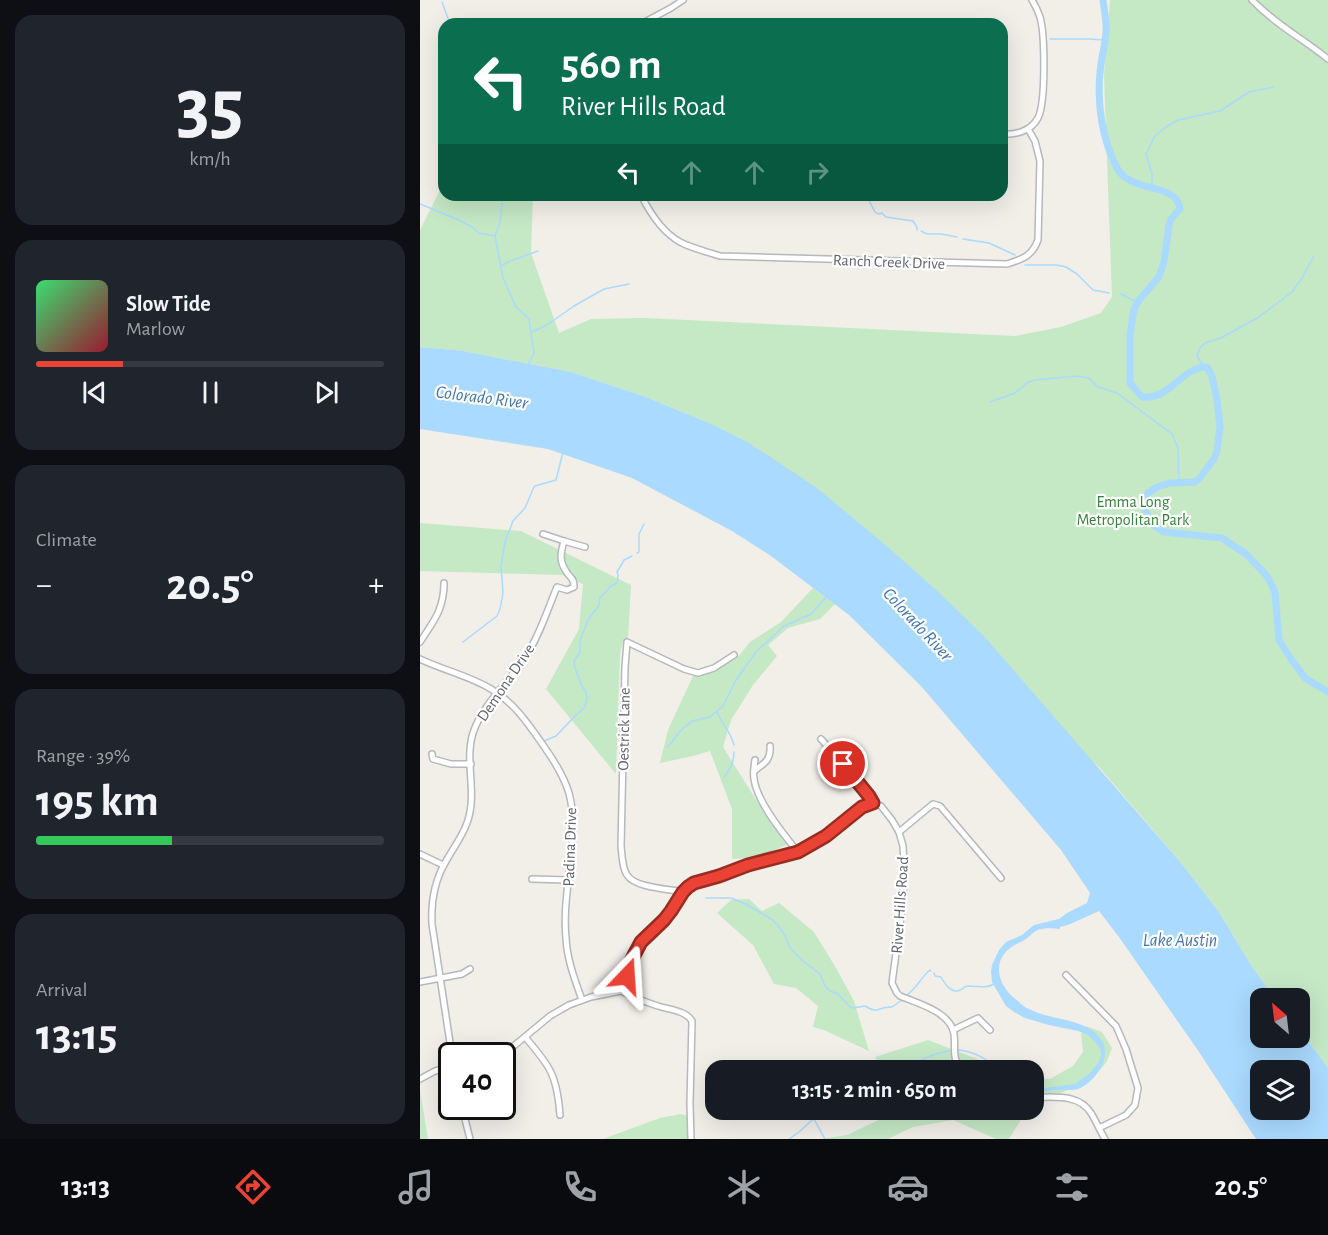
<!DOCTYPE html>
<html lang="en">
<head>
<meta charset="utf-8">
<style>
  body { margin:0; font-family:"Alegreya Sans",sans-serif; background:#20242c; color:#f1f3f6; height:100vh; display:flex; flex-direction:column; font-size:22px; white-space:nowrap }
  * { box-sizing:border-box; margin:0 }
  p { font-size:20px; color:#9ea1a6 }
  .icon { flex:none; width:33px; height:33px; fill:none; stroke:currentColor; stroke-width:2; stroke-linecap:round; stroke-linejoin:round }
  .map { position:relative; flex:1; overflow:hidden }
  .panel { display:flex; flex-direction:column; gap:15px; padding:15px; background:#0d0f14; width:420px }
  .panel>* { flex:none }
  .hud { position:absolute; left:18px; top:18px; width:570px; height:183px; border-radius:18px; box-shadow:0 6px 24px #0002; background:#0b6e4f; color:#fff; overflow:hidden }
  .needle { width:39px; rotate:332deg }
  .controls { position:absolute; left:830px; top:988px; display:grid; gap:12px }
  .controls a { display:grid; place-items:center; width:60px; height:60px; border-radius:12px; background:#171b24; box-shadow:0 6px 24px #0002; font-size:30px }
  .speed { position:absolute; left:18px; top:1042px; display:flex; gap:12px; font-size:30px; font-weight:700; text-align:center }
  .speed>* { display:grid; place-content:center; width:78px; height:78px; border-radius:50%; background:#171b24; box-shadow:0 6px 24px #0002; line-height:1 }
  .speed .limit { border:3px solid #111; border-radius:9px; background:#fff; color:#111 }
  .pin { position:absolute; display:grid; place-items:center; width:51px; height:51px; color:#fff; margin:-26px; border:3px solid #fff; border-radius:50%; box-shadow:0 2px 6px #0007 }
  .me { position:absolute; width:66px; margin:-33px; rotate:20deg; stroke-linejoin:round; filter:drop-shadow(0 0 4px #0008) }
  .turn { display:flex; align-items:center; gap:21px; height:126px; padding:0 24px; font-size:27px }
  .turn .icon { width:78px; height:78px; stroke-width:2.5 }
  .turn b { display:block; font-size:42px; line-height:51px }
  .lanes { display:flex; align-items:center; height:57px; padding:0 24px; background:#0003; justify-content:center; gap:30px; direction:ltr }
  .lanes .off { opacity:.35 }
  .big { font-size:45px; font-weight:700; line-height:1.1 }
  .panel .card { flex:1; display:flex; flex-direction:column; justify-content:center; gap:9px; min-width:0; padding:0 21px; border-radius:18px; background:#20242c }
  .panel .dial { align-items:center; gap:0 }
  .dial b { font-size:78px; line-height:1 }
  .song { display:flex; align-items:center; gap:18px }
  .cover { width:72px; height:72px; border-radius:9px; background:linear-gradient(135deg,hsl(140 70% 55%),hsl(350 70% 35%)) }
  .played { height:6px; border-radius:3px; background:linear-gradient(90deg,#ea4335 25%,#363941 25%) }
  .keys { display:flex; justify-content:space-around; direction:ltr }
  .heat { display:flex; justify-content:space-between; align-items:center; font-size:33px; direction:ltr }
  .charge { height:9px; border-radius:4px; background:linear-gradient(90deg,#34c759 39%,#363941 0) }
  .trip { position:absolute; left:285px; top:1060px; width:339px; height:60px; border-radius:18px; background:#171b24; box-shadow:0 6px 24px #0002; font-weight:700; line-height:60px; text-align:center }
  .dock { display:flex; height:96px; justify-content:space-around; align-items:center; background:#090b0e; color:#9ea1a6 }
  .dock .icon { width:42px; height:42px }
  .dock .on { color:#ea4335 }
  .dock b { font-size:27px; color:#f1f3f6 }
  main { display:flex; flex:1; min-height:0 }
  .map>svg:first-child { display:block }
  .green { fill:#c5e8c5 }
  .water { fill:#aadaff; fill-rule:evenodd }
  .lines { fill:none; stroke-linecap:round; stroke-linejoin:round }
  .stream { stroke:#aadaff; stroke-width:1.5 }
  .river { stroke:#aadaff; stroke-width:7 }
  .minor-casing { stroke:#b5b8bc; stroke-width:8 }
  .minor { stroke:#fff; stroke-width:5 }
  .route-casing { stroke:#982c22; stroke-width:15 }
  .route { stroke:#ea4335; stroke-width:10 }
  .labels { text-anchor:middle; stroke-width:4.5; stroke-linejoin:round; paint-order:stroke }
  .street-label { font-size:16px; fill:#5f6368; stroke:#fff }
  .park-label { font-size:16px; fill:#348238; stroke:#fff }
  .water-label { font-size:18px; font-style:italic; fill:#4174aa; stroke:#fff }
</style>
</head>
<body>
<main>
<section class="panel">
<div class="card dial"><b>35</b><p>km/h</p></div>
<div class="card">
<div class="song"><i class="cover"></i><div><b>Slow Tide</b><p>Marlow</p></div></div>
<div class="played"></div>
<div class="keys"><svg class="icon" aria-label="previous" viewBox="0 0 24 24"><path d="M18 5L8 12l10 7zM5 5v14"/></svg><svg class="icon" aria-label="pause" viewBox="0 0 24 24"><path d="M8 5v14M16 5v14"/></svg><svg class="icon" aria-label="next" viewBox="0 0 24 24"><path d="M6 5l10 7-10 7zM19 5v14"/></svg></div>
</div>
<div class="card"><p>Climate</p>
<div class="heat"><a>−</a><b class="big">20.5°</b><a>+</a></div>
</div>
<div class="card"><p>Range · 39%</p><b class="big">195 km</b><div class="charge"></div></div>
<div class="card"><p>Arrival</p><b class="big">13:15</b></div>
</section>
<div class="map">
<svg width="908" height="1139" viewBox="0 0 908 1139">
  <rect width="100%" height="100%" fill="#f1efe8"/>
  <!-- green -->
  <g class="green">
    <polygon points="690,0 908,0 908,1068 879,1028 879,999 855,999 831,965 799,912 762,864 679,767 289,423 226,397 151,372 43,351 0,347 0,230 24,182 24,195 113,195 111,253 139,333 171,319 226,318 595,336 641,327 681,313 692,297 684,76"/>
    <polygon points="0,523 101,531 211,585 208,639 203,641 200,653 196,774 126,689 159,629 163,584 142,575 0,571"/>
    <polygon points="393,588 415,604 400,619 368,628 348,645 357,656 333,685 311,720 303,747 350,822 368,844 350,852 350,857 312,859 312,809 290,751 273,756 240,763 248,730 273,676 287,674 318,657 330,642 361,622"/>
    <polygon points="329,899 342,911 359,903 394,932 416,968 434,1001 449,1051 404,1030 393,1027 398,1006 376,988 354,984 333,945 297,913 311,900"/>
    <path d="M666 1026 682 1032 692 1048C690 1052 689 1057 687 1061 672 1085 638 1093 614 1103V1078L630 1079 653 1066 663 1052 661 1034Z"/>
    <polygon points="508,1040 588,1071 463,1071 455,1057"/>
    <polygon points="0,1090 8,1139 0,1139"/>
    <polygon points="480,1110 607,1110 589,1139 576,1139 533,1120 493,1127 468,1139 400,1139 427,1135"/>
    <polygon points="261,1114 268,1116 268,1139 183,1139 240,1118"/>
  </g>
  <!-- water -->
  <path class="water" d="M0 347 43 351 151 372 226 397 289 423 329 443 397 488 469 548 515 589 563 635 762 864 799 912 831 965 855 999H840V1038H879V1028L908 1068V1139H836L777 1049 699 937 679 911 648 925 640 927V929C632 928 620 927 613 933 610 936 607 938 603 941 590 946 578 955 579 971 580 982 586 991 594 998 599 1001 603 1007 609 1009 631 1021 663 1017 680 1038 694 1055 676 1082 658 1089 651 1091 643 1089 635 1090 626 1090 621 1095 614 1090V1086L619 1089 655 1084 670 1073 679 1062 681 1054 680 1048 676 1043 668 1035 658 1031 629 1025 605 1018 594 1012 586 1006 572 982 571 972 572 965 579 950 586 942 602 935 614 925 639 919 647 913 667 903 670 893 641 850 501 686 429 615 351 556 312 531 212 478 128 449 0 429ZM840 1071H879V1110H840Z"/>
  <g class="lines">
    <!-- stream -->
    <g class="stream">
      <polyline points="22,2 30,24"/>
      <polyline points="630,39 668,39 685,40"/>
      <polyline points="732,188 732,174 726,154 735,136 746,127 758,120 800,111 829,92 853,87"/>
      <polyline points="83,195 80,223 75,236 83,278 96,307 109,319 114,353 108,365"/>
      <polyline points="446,195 455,212 458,214 462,213 466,217 493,221 497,227 497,230"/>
      <polyline points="0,204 39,220 52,227 59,233 75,236"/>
      <polyline points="501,231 507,234 521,234 537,237"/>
      <polyline points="543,239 569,243 595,255"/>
      <polyline points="605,265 637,265 646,267 657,274 673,290 689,293"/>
      <polyline points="81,266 88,262 118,251"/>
      <polyline points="701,294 718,303"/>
      <polyline points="112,332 127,325 154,306 184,289 209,284"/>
      <polyline points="783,366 777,356 780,348 785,343 801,338 839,317 872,292 882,278 894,256"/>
      <polyline points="570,402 595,393 607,383 614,380 657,376 669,378 678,387 697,393 752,434 758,448 759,483"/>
      <polyline points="217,553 219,552 219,534 224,524"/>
      <polyline points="43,642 77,616 80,609 83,593 81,566 85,542 93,521 105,508 113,489 115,486 136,480 143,452"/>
      <path d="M297 712C302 724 311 732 314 745"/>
      <polyline points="124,741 136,736 156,715 165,707 167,699 166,692 162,686 155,668 154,661 160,652 160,641 168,620 179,605 180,598 191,586 197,583 198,575 197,572 204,560 212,556"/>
      <polyline points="247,747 252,742 260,731 272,721 290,717 303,706 316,680 336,652 364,626 391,614 407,596"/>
      <path d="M304 777C310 770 314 762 314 752"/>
      <path d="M286 898H311L326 904 351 919 358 925 365 936 370 948 383 961 400 974 405 986 410 991 418 994 430 1007 433 1008 445 1006C460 1015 458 1006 472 1007L482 1000"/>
      <path d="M514 973 515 976 521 977C525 984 531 994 540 990 548 987 540 987 549 986 559 986 565 989 574 984"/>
      <path d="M487 995C497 988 501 977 510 970L511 971"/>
      <path d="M536 1050C555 1050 569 1062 584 1071"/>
      <path d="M481 1071C496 1064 513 1052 530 1051"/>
      <polyline points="394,1119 405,1139"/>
      <polyline points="369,1139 379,1132 403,1110"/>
    </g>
    <!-- river -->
    <path class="river" d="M683 0C684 10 687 22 686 32 685 46 681 59 680 73 677 104 682 138 696 166 709 195 757 181 760 209L751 219 749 225 744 262 739 277 719 300 714 309 710 334V383L722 397C749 401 763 366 787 367L792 376 797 400 800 427 797 451 794 459 779 479 775 482 750 483 737 487 728 493 725 501V510L732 524 744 532 802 538 826 554 847 576 855 592 859 640 871 659 885 678 908 692"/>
    <defs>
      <g id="minor">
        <path d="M832 0C855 24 883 39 908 59"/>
        <polyline points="221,24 251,8 263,0"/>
        <path d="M582 134C596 135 611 131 618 118 626 102 625 35 620 17 618 11 615 5 612 0"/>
        <path d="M221 195C230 213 242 232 260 242 271 248 288 252 300 256L587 264C603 259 612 256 618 240L620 161 615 141 608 129"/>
        <polyline points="123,534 144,541"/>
        <path d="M0 642C14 621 24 609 24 583"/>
        <path d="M0 659C23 670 50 676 71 689 93 702 107 722 121 742 132 758 143 774 149 793 161 838 141 892 146 938 147 960 155 980 162 1000"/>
        <path d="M401 739 438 781 453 803 461 806 472 820 479 832 483 846 484 863 483 901 472 983 477 993 480 996C497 1003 531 1012 534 1034 536 1050 531 1057 542 1071"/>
        <polyline points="12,754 13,759 31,764 51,764"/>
        <path d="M335 760C334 766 333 773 334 779 337 802 363 834 378 852"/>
        <path d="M334 771C345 763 351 760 350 746"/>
        <polyline points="479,832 513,804 520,806 581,878"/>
        <polyline points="0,854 23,865"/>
        <polyline points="112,879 148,880"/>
        <path d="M263 892C249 889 215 888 207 875 202 868 202 855 201 846L205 667 207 642 264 669 278 673 294 668 314 655"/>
        <polyline points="646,975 696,1026 706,1049 718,1088 715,1105 706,1115 679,1128"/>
        <polyline points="0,982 42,974 50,969"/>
        <path d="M201 991C213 997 225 1002 238 1006 250 1010 265 1010 272 1021L270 1103 271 1139"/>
        <polyline points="533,1030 558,1018 570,1030"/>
        <path d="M105 1037C130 1066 137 1075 140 1115"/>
        <path d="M32 1056 12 924C11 903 14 882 25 863 32 850 42 837 47 823 58 793 44 762 53 733 62 705 89 682 105 658 119 637 127 611 137 587L147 590 154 587C154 580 152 579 148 574 139 562 140 555 144 541L165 547"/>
        <polyline points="76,1056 95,1045 130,1016 149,1005 171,997 201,991 205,988 207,984 208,968 217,948 225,937 251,911 263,892 268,887 274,883 299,876 329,865 378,852 406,836 442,807 453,803"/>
        <polyline points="0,1079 15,1071 32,1067"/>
        <path d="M614 1097C634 1098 658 1093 671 1113 676 1121 680 1131 685 1139"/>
        <polyline points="42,1107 50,1139"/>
      </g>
    </defs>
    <!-- minor casing -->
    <use href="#minor" class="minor-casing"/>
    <!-- minor -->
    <use href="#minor" class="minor"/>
  </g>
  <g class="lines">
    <defs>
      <polyline id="route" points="207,976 211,961 221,942 244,920 251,911 263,892 268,887 274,883 299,876 328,865 378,852 406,836 442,807 453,803 449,796 423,764"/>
    </defs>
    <!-- route casing -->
    <use href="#route" class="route-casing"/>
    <!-- route -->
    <use href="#route" class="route"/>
  </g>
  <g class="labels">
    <!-- street labels -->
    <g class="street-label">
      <text transform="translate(469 261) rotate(2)" y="6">Ranch Creek Drive</text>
      <text transform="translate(85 682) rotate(-56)" y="6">Demona Drive</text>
      <text transform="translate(203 729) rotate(-89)" y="6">Oestrick Lane</text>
      <text transform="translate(149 847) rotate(-88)" y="6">Padina Drive</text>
      <text transform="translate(479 905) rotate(-86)" y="6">River Hills Road</text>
    </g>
    <!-- park labels -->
    <g class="park-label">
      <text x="713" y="507">Emma Long<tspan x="713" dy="18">Metropolitan Park</tspan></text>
    </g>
    <!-- water labels -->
    <g class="water-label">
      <text transform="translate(62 397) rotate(7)" y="6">Colorado River</text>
      <text transform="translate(498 624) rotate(47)" y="6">Colorado River</text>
      <text x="760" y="946">Lake Austin</text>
    </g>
  </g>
</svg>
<div class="controls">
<a><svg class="needle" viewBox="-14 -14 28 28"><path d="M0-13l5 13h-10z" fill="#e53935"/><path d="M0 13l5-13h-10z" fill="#9ea1a6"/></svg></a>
<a><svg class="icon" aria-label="layers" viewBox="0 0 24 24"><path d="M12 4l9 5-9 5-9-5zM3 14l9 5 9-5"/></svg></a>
</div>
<div class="speed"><div class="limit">40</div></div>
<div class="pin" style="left:423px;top:764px;background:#d93025"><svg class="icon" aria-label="arrive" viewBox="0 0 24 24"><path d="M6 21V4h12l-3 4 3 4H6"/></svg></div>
<svg class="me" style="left:207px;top:976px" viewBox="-20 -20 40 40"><path d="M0-17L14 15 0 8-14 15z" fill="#ea4335" stroke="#fff" stroke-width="4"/></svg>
<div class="trip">13:15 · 2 min · 650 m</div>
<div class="hud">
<div class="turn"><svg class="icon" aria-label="left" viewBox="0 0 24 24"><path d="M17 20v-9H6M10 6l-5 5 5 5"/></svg><div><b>560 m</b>River Hills Road</div></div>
<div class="lanes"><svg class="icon" aria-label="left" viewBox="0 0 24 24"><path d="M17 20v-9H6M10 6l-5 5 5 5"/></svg><svg class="icon off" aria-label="ahead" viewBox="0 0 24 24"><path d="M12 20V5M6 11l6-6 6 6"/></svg><svg class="icon off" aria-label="ahead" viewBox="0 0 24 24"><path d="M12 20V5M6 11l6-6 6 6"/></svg><svg class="icon off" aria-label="right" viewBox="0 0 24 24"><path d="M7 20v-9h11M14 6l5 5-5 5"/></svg></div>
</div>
</div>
</main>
<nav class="dock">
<b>13:13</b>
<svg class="icon on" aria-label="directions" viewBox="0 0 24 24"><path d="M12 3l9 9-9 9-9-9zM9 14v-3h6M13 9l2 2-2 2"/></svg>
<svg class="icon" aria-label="music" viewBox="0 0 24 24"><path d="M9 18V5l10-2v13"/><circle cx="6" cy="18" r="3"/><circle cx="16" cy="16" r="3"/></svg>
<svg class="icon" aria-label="phone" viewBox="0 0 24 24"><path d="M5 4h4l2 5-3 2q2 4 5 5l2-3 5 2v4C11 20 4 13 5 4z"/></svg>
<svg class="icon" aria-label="climate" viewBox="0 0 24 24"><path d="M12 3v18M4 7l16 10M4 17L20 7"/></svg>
<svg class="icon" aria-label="car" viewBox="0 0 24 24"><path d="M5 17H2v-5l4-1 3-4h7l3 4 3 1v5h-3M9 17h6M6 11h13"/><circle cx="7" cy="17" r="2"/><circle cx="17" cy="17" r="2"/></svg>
<svg class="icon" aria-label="filters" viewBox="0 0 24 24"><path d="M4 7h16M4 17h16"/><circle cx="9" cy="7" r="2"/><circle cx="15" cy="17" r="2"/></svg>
<b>20.5°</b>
</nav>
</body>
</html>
